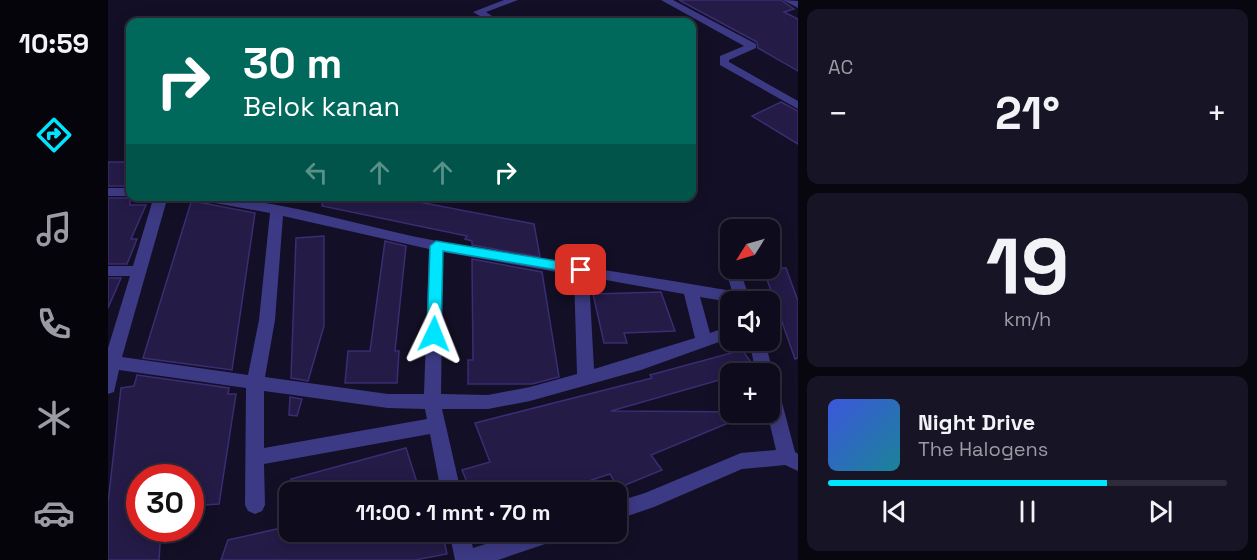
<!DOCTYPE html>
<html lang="id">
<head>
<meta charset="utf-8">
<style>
  body { margin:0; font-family:"Space Grotesk",sans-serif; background:#171425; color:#f1f3f6; height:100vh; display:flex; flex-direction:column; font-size:22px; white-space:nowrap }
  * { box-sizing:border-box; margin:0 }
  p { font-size:20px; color:#9b9ba3 }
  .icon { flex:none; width:33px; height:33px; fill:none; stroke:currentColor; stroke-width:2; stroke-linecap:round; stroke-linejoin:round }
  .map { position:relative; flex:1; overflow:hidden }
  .sheet { display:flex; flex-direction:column; gap:9px; padding:9px; background:#08060f; width:459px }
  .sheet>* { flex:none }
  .top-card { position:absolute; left:18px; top:18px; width:570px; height:183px; border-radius:12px; box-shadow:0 3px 15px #0003,0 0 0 2px #2e2b3b; background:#00695c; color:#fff; overflow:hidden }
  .needle { width:39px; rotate:233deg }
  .tools { position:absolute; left:612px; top:219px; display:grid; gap:12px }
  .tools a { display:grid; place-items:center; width:60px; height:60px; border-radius:12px; background:#0e0b1c; box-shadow:0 3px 15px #0003,0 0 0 2px #2e2b3b; font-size:30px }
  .speed { position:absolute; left:18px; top:464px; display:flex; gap:12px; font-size:30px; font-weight:700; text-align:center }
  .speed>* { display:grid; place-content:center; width:78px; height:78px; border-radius:50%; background:#0e0b1c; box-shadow:0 3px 15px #0003,0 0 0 2px #2e2b3b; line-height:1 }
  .speed .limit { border:9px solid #d22; background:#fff; color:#111 }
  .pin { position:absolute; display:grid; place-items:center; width:51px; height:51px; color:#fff; margin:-26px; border-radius:12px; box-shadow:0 3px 9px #0006 }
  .me { position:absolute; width:66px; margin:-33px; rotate:2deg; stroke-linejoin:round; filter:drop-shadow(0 0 4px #0008) }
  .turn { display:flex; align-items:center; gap:21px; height:126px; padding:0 18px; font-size:27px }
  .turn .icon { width:78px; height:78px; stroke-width:2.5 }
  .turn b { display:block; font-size:42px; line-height:51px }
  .lanes { display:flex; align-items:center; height:57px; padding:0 18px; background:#0003; justify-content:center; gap:30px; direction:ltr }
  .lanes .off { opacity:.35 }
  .big { font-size:45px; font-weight:700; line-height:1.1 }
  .sheet .card { flex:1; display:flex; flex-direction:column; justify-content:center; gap:9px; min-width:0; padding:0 21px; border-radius:12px; background:#171425 }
  .sheet .dial { align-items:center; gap:0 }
  .dial b { font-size:78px; line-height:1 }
  .song { display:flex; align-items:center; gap:18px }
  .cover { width:72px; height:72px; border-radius:9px; background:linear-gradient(135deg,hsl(230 70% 55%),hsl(190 70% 35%)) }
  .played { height:6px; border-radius:3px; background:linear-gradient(90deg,#00e5ff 70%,#2e2b3b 70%) }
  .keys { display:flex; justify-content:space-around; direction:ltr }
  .heat { display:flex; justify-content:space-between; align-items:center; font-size:33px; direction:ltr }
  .trip { position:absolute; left:171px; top:482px; width:348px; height:60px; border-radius:12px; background:#0e0b1c; box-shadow:0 3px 15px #0003,0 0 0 2px #2e2b3b; font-weight:700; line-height:60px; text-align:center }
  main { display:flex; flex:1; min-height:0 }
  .tab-bar { display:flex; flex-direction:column; width:108px; justify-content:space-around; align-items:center; background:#06040b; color:#9b9ba3 }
  .tab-bar .icon { width:42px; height:42px }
  .tab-bar .on { color:#00e5ff }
  .tab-bar b { font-size:27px; color:#f1f3f6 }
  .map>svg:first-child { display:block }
  .building { fill:#241b47; stroke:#3b2d73; stroke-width:1.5 }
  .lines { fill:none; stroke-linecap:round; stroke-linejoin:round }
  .street { fill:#3d3a85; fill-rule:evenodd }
  .route { fill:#00e5ff; stroke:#0095a6; stroke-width:1.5 }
</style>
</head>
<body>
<main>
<nav class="tab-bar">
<b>10:59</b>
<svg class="icon on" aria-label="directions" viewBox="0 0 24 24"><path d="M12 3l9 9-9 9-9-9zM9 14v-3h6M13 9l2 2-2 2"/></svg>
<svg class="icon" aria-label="music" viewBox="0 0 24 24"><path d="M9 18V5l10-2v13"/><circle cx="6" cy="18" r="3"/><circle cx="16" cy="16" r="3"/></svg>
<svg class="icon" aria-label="phone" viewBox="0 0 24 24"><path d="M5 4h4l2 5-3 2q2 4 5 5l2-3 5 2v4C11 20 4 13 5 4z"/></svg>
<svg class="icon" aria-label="climate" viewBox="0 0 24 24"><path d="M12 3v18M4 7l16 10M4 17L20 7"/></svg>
<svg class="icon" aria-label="car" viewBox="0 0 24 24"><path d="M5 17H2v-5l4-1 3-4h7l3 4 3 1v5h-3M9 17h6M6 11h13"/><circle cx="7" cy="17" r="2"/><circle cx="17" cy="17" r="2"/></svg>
</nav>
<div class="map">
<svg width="690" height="560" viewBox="0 0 690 560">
  <rect width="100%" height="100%" fill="#130f26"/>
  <!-- building -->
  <g class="building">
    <polygon points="571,0 673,0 686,9 676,12 690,19 690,71 650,48 649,42"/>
    <polygon points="673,102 690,111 690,144 644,116"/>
    <rect x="0" y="162" width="22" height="24"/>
    <polygon points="215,196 280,196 426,224 432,257 364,245 364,241 357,239 359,236 214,206"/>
    <polygon points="0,198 22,198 22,205 38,205 23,239 29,239 19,264 0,264"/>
    <polygon points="84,199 90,202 147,213 124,370 35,358"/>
    <polygon points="216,236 216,326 200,381 183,378 188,238"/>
    <polygon points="277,241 298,246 287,351 291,351 289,383 237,383 240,351 262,351"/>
    <polygon points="364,259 434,272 451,377 424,384 360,384 360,360 365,360"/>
    <polygon points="655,268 678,268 690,301 690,358 687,359"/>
    <polygon points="0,278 13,278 0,308"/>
    <polygon points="553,292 567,331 516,333 519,343 496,343 485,294"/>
    <polygon points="634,350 643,362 645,371 622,374 622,377 503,411 647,412 543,455 554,470 510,488 502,474 447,492 363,492 354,470 382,462 367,423 544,378 542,375"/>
    <polygon points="29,375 121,388 120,394 128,394 111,504 82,506 82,477 32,477 32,528 53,528 51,560 0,560 0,503 13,388 26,386"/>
    <polygon points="182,397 194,399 189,416 181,415"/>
    <polygon points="298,448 312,492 185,492 183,479"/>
    <polygon points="182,526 182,531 334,531 339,554 307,560 113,560 120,540"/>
  </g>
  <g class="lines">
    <!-- street -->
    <g class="street">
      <polygon points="396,0 410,0 378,12 393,22 382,22 365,12"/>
      <polygon points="553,0 565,0 648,44 648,48 621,60 621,62 690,101 690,109 612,65 612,56 636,46"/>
      <polygon points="675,0 690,1 690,8"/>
      <rect x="0" y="188" width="22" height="8"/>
      <path d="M46 196H60L14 357 140 375 151 320 162 213 90 200 84 196C167 196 247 226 329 241 427 260 525 274 624 291L618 271 622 264V268H634L632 271 643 302H622L592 297 602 333 622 326V338L533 370 422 401 380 409H334L353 492H333L322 434 156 464 157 505 154 511 147 514 140 511 137 505 138 388 11 370 6 392 0 394V348L22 276H0V266H25ZM175 216 321 249 316 394H280L157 377 167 320ZM335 252 466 275 469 374 422 387 380 395 333 394ZM481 277 576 294 587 338 486 369ZM156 391 280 408 317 409 319 419 156 448Z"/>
      <polygon points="641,340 657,340 665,374 663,379 662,374 648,374"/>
      <polygon points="662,384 668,386 671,391 687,452 690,454 690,471 677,465 634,469 546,507 508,520 508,502 537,493 633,453 668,450 659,412 662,412"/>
      <polygon points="341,531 361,531 365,548 418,531 458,531 455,538 390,560 347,560"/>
    </g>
  </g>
  <!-- route -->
  <polygon class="route" points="328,241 473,265 479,270 473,274 335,251 333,334 331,338 321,338 319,334 322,246"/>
</svg>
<div class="tools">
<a><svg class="needle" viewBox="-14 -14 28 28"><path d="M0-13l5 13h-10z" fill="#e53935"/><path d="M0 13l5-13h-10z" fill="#9b9ba3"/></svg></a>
<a><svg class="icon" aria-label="sound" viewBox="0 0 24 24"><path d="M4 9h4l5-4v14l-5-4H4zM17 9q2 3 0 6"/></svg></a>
<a>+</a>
</div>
<div class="speed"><div class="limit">30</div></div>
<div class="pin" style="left:473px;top:270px;background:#d93025"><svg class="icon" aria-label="arrive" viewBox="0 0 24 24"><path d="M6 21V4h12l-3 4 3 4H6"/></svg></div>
<svg class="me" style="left:326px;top:334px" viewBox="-20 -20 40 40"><path d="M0-17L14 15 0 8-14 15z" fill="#00e5ff" stroke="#fff" stroke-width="4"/></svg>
<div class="trip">11:00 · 1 mnt · 70 m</div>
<div class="top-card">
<div class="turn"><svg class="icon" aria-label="right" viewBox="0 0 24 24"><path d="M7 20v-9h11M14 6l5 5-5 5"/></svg><div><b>30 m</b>Belok kanan</div></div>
<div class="lanes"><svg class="icon off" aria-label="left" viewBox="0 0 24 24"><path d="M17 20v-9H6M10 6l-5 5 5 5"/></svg><svg class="icon off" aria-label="ahead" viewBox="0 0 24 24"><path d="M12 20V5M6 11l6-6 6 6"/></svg><svg class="icon off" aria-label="ahead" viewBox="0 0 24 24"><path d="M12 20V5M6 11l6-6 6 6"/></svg><svg class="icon" aria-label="right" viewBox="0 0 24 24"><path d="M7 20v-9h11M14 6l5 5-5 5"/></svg></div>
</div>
</div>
<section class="sheet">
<div class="card"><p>AC</p>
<div class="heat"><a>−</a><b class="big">21°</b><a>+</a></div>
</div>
<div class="card dial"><b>19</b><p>km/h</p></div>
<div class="card">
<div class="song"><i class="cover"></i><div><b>Night Drive</b><p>The Halogens</p></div></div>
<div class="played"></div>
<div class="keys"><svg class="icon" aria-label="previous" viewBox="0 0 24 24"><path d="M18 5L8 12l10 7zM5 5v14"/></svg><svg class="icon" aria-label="pause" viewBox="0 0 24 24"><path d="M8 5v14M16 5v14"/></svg><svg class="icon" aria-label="next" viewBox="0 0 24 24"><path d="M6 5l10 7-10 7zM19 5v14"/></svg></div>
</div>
</section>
</main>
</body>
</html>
